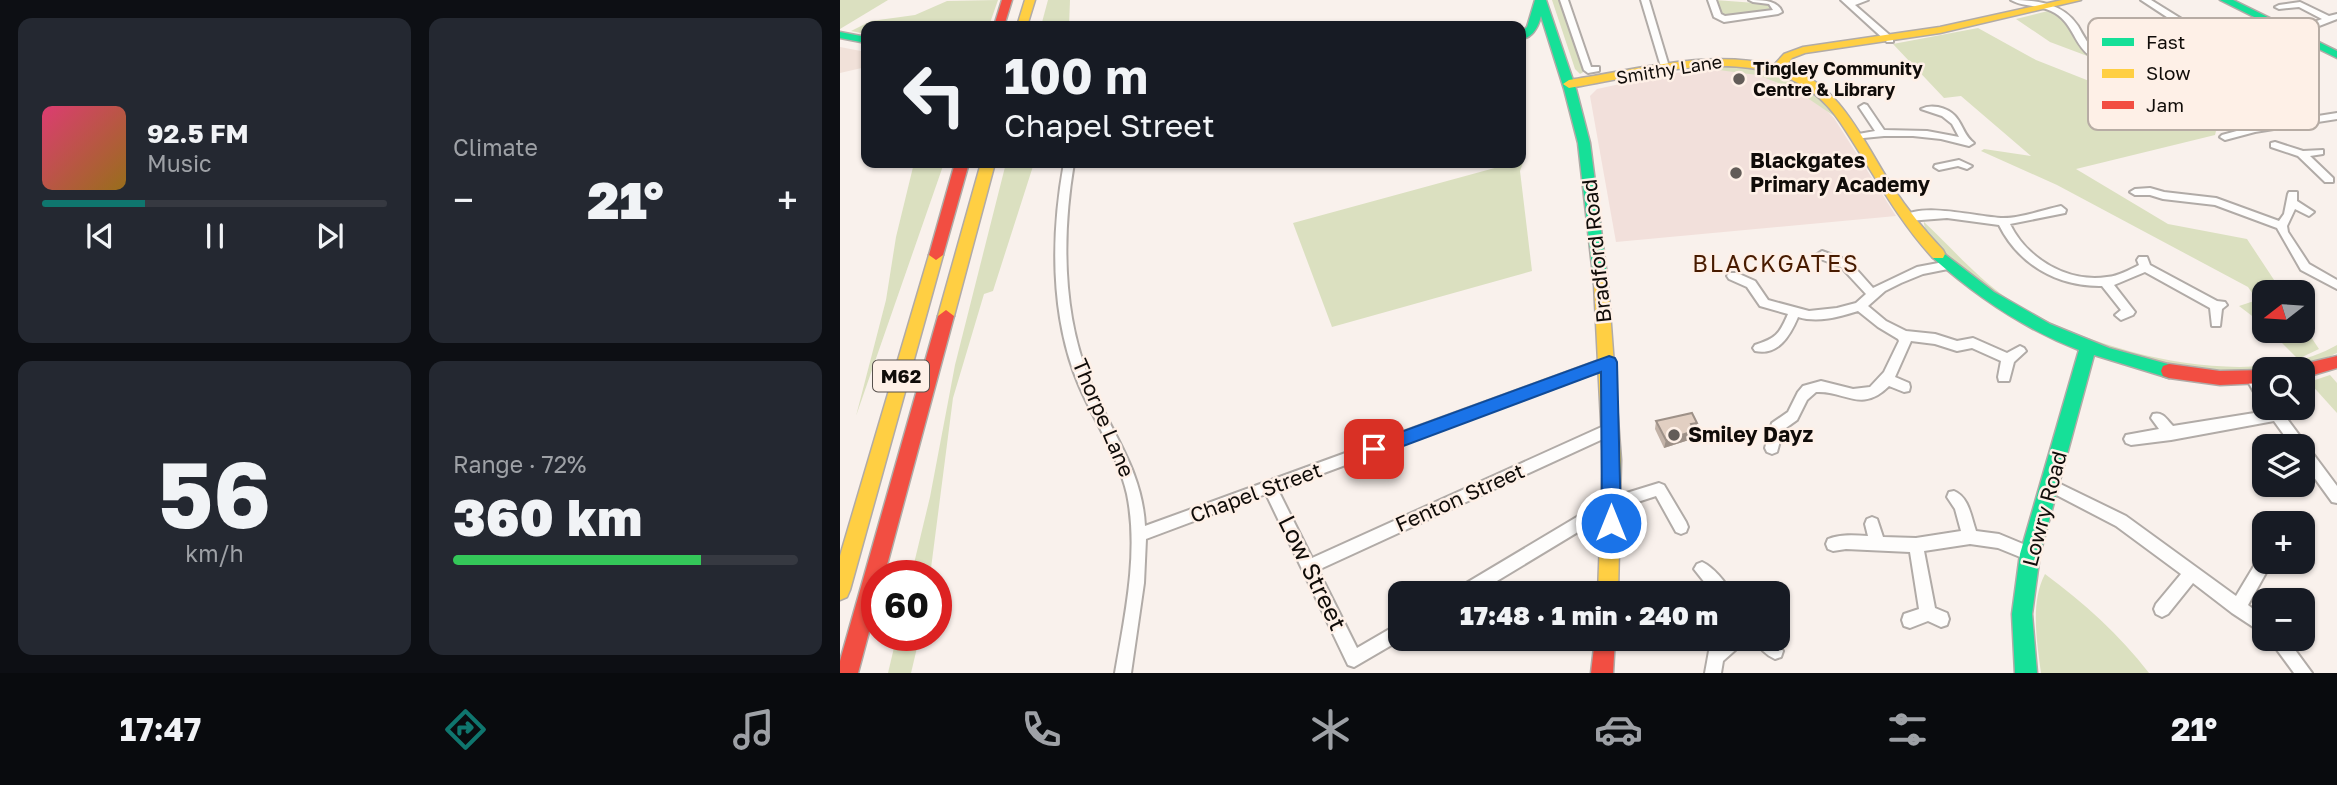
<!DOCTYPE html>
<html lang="en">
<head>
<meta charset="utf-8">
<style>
  body { margin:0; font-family:"Golos Text",sans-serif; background:#242831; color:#f1f3f6; height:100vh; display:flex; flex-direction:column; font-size:26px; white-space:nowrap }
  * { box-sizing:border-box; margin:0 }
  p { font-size:23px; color:#9ea1a6 }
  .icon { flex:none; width:38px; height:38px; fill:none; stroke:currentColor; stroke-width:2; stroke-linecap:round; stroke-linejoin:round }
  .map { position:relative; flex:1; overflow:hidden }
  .details { display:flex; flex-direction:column; gap:18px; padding:18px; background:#0d0f14; width:840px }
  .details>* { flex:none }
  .guide { position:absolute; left:21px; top:21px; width:665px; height:147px; border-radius:14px; box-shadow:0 2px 5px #0004; background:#171b24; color:#f1f3f6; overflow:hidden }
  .needle { width:46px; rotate:253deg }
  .tools { position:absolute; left:1412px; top:280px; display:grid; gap:14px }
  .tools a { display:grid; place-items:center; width:63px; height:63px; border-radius:14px; background:#171b24; box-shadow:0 2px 5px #0004; font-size:35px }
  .speed { position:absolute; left:21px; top:560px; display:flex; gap:14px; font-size:35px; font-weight:700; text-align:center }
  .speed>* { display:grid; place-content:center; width:91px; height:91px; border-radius:50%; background:#171b24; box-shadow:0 2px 5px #0004; line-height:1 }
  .speed .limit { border:10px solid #d22; background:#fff; color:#111 }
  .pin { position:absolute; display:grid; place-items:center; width:60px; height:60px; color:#fff; margin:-30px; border-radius:14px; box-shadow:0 4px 10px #0006 }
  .me { position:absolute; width:77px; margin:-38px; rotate:0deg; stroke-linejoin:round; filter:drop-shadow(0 0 5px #0008) }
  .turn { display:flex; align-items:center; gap:24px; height:147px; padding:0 28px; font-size:32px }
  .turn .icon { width:91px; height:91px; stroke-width:2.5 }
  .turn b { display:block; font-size:49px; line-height:60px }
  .big { font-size:52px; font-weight:800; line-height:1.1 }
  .details .tile { flex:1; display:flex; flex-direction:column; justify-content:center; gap:10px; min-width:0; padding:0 24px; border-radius:14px; background:#242831 }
  .details .dial { align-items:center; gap:0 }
  .dial b { font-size:91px; line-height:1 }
  .song { display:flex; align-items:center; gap:21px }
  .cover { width:84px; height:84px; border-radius:10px; background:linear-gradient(135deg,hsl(340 70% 55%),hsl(40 70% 35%)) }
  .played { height:7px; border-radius:4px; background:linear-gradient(90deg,#0f766e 30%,#363941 30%) }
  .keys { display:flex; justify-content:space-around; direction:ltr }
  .heat { display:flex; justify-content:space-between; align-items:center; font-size:38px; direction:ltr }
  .charge { height:10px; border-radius:5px; background:linear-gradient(90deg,#34c759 72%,#363941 0) }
  .details .tiles { flex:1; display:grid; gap:18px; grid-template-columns:repeat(2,1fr) }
  .trip { position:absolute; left:548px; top:581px; width:402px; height:70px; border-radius:14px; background:#171b24; box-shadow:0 2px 5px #0004; font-weight:800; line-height:70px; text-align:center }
  .tabs { display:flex; height:112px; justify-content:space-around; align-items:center; background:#090b0e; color:#9ea1a6 }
  .tabs .icon { width:49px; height:49px }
  .tabs .selected { color:#0f766e }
  .tabs b { font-size:32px; color:#f1f3f6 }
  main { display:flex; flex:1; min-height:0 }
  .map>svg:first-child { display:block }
  .built { fill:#f1e1d9 }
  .education { fill:#f2e0db }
  .green { fill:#dbe0c0 }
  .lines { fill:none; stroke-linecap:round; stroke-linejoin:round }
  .street-casing { stroke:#b1aba7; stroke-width:4 }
  .fast-casing { stroke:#b1aba7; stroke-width:3 }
  .slow-casing { stroke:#b1aba7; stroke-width:3 }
  .jam-casing { stroke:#b1aba7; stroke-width:3 }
  .street { fill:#fefdfc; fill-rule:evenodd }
  .fast { fill:#16e098; fill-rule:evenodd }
  .slow { fill:#ffcf43; fill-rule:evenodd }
  .jam { fill:#f24e42; fill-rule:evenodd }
  .wall { fill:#c2b2a7 }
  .shaded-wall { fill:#9e9188 }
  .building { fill:#e2cfc2; stroke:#9e9188; stroke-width:2 }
  .route { fill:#1a73e8; stroke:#114b97; stroke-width:2 }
  .poi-dot { fill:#625c58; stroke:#fef0e7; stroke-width:2.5 }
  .labels { text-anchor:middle; stroke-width:5; stroke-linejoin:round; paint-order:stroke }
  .far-poi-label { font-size:18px; font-weight:bold; fill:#100c09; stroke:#fef0e7; text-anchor:start }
  .far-street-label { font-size:18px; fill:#100c09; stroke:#fef0e7 }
  .shield { fill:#fef0e7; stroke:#57504c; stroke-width:2 }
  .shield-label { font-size:19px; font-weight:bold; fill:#100c09 }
  .poi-label { font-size:21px; font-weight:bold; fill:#100c09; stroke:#fef0e7; text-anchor:start }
  .street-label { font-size:21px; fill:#100c09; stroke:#fef0e7 }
  .neighbourhood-label { font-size:23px; letter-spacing:2px; fill:#481b00; stroke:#fef0e7 }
  .near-street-label { font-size:24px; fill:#100c09; stroke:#fef0e7 }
  .key { fill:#fef0e7; stroke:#b7aca4; stroke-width:2 }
  .key-label { font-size:19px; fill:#100c09 }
</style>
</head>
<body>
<main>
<section class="details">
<div class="tiles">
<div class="tile">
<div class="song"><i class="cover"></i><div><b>92.5 FM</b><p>Music</p></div></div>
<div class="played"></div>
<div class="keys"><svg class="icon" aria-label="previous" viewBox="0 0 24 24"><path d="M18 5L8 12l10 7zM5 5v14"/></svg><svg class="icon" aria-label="pause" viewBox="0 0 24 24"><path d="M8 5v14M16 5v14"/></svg><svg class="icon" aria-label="next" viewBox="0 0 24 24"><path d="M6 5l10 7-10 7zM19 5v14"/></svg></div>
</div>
<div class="tile"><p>Climate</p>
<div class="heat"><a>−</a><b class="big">21°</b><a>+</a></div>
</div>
<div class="tile dial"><b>56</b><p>km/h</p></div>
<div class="tile"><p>Range · 72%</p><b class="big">360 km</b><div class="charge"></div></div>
</div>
</section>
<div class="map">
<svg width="1497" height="673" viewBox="0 0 1497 673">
  <rect width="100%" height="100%" fill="#f9f1ec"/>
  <!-- built -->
  <polygon class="built" points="0,47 26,52 26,67 0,73"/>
  <!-- education -->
  <polygon class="education" points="878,70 902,71 917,75 954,89 986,110 994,118 1056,216 776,242 750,96 757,89 830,73"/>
  <!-- green -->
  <g class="green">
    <polygon points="0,0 48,0 0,29"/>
    <polygon points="158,0 149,26 26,26 26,34 11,31 31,21 75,15 107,1"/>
    <polygon points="208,0 230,0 229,26 201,26"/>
    <polygon points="712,0 720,0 745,71 740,74 735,69"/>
    <polygon points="875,0 929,4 936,10 890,18 881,15"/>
    <path d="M1208 11C1229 16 1236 43 1250 57L1210 42 1176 19Z"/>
    <polygon points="1138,28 1196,60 1376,131 1375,135 1236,169 1328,224 1407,239 1442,292 1424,292 1424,325 1399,306 1417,300 1408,287 1217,185 1141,151 1144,149 1191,156 1121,96 1104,98 1053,44"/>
    <path d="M898 64C940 70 975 79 997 118L954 89 917 75 863 68Z"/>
    <polygon points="684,160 680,171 692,271 492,327 453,223"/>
    <polygon points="74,163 104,163 16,416 46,300 56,237"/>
    <polygon points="166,163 194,163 153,291 144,294 113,398 90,576 71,576 90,497 115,365"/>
    <path d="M1084 222C1111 247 1136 277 1167 298 1245 351 1411 395 1497 345V353C1388 404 1212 345 1123 270 1112 261 1083 236 1084 222Z"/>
    <polygon points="1463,325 1479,349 1458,359 1430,331 1463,331"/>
    <polygon points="1490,375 1497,383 1497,413 1469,382"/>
    <path d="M1205 574C1244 603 1279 634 1309 673H1201C1197 642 1190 602 1205 574Z"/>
    <polygon points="57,635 80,635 71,673 48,673"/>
  </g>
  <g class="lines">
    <defs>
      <g id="street">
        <polygon points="720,0 728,0 751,67 759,67 759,71 748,73 744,70"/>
        <polygon points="801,0 809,0 830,70 829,72 826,73 822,70"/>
        <path d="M868 0H876L881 14 885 16 933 10 929 4 913 2 909 0C922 0 938 0 942 12L938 14 884 22 874 17Z"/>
        <polygon points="1001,0 1028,0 1015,5 1053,38 1053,42 1047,42"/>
        <path d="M1171 0C1196 0 1223 3 1238 26 1243 35 1249 47 1257 52 1289 74 1359 89 1392 63V61L1384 53 1341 26 1301 36V32L1336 23 1301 0H1311L1390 49 1399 58 1400 64C1370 95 1281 80 1249 55 1233 43 1233 21 1211 11 1200 5 1183 7 1171 0Z"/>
        <polygon points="1460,2 1489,16 1497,14 1497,19 1456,35 1450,35 1450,31 1482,19 1459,7 1439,9 1435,7 1439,5"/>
        <path d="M1024 104 1027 105 1044 130 1087 131 1119 137 1112 124 1102 116 1081 109C1087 106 1091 106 1098 107 1124 113 1119 132 1134 143L1129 146 1101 139 1073 136H1044L1013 139V135L1035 131 1019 107Z"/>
        <polygon points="1497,113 1497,119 1415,132 1385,140 1380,137 1382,135 1415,126"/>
        <polygon points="1435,142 1463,151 1483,150 1483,154 1470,156 1493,178 1493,182 1485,182 1458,156 1431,147 1431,143"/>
        <polygon points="1119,160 1132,166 1127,169 1118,166 1099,170 1094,167 1095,165"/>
        <path d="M224 163H234C222 234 222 314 250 381 270 432 302 468 305 526L769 357 773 358 775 362 773 366 438 490 472 558 766 425 771 423 776 425 778 429 776 433 478 570 517 648 560 623V639H562L514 667 508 665 426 494 306 539 304 583 291 673H275C285 615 299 552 287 494 278 454 253 420 238 383 210 315 211 234 224 163Z"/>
        <polygon points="1310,188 1324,192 1376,198 1439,221 1444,214 1448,194 1449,192 1457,192 1457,201 1474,212 1469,216 1455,209 1447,226 1448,232 1469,264 1497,280 1497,289 1461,270 1437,228 1375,205 1323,199 1310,195 1295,195 1290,192 1295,189"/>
        <path d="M1221 206 1226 210 1225 213 1170 224C1187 259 1228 283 1267 277 1279 276 1289 270 1299 265L1297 260 1299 257H1307L1310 265 1377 301 1385 302 1387 305 1382 309 1380 326H1372L1370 308 1305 272 1274 285 1295 312 1293 315 1281 320 1275 315 1281 310 1262 286C1218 287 1179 265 1159 225L1107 218 1068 221 1063 217C1081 202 1138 217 1161 218 1178 219 1203 210 1221 206Z"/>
        <path d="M982 251 1009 261 1033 288 1077 267 1109 261 1113 262 1115 265 1113 268 1083 274 1061 283 1045 291 1028 306 1046 321 1066 331 1095 334 1117 341 1133 338 1167 353 1180 346 1184 348 1186 351 1174 362 1169 381H1159L1158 377 1161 361 1132 348 1117 351 1095 344 1071 341 1055 377 1069 383 1070 387 1069 391 1064 392 1049 386C1021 414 1005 390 976 392L967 400 957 420 943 430 937 452 932 454 927 452 925 448 932 423 948 412 958 392 963 386 981 381 1013 389 1030 387 1044 372 1059 341 1058 339 1038 327 1018 311C999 317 978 323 958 317 950 336 938 356 915 351L913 348 915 345C936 338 939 335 948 314L920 306 907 287 889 279 887 276 889 273H897L915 281 928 300 969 311 997 308 1016 303 1026 294 1001 267 978 258 976 255Z"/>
        <path d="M1412 373C1424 377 1424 391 1424 402L1419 401 1406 378 1407 374Z"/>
        <path d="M1428 408H1439L1497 486V503L1492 502 1463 462V446H1452L1434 421 1331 440 1291 445 1286 443 1284 439 1286 435 1319 429 1311 418 1313 414C1323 411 1327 420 1333 426L1427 411Z"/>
        <polygon points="1210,479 1286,516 1396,596 1417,561 1422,559 1428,562 1430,566 1427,571 1408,605 1424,617 1424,634 1392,613 1353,583 1328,614 1322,617 1316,614 1314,609 1316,604 1341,574 1276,526 1205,489 1203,485 1205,481"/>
        <polygon points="819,483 824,485 846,522 848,527 846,532 841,534 836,532 816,496 776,509 637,593 615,593 618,588 767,499"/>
        <path d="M1114 491C1129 497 1131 517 1136 531L1159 534 1195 549 1197 554 1195 559 1190 561 1158 548 1130 544 1084 551 1095 608 1107 613 1109 619 1107 625 1101 627 1088 621 1070 628 1064 626 1062 620 1064 614 1079 609 1070 552 1006 549 993 551 988 549 986 544 988 539C1001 534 1014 535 1028 536L1025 524 1027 519 1032 517 1037 519 1043 537 1076 538 1121 531 1115 509 1107 497 1109 492Z"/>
        <path d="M862 562C873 567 886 582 891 593H873L854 569 857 564Z"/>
        <polygon points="883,639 903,639 901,645 883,661 881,673 865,673 869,651"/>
        <path d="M915 639H934L943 651 941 657 935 659C926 655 919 648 915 639Z"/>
        <polygon points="1429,639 1447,639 1472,673 1454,673"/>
      </g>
      <g id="fast">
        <path d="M695 0H706L736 89 750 143 768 284 761 289 754 284 738 143 724 89 701 16C698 27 693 38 681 39V32L687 27Z"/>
        <polygon points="1380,0 1393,0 1497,51 1497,58"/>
        <polygon points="0,32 26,37 26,43 0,38"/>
        <path d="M1098 249 1154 292 1210 324 1269 348 1335 366 1337 371 1335 376 1329 378 1254 355 1200 554 1192 614 1197 673H1175L1172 614 1180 554 1239 350C1184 329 1137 297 1093 258L1091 254 1093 250Z"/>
      </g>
      <g id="slow">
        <polygon points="185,0 195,0 187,26 177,26"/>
        <path d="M1222 0H1241L1100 33 965 53 952 58 945 68C999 81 1024 143 1052 186 1067 209 1084 230 1103 250L1105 254 1103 258H1093C1055 217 1031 168 1000 122 940 32 816 74 729 88L723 84 729 80C796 70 867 49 934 65L944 54 963 47 1100 27Z"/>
        <polygon points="141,163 155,163 114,316 106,322 98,316"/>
        <polygon points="96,250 103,255 10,590 7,597 0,600 0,556 89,255"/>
        <polygon points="761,279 768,284 781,460 778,593 758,593 763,460 754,284"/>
      </g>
      <g id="jam">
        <polygon points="162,0 172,0 164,26 154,26"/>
        <polygon points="115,163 129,163 103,255 96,260 89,255"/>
        <polygon points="106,310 114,316 44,576 37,576 37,602 18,673 0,673 0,661 98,316"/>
        <polygon points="1497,356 1497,368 1463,378 1463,369 1456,369 1463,364"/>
        <polygon points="1329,364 1380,371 1424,370 1424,383 1380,385 1329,378 1323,376 1321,371 1323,366"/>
        <polygon points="755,639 775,639 773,673 751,673"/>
      </g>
    </defs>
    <!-- street casing -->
    <use href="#street" class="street-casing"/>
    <!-- fast casing -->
    <use href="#fast" class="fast-casing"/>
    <!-- slow casing -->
    <use href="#slow" class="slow-casing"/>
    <!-- jam casing -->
    <use href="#jam" class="jam-casing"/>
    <!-- street -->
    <use href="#street" class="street"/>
    <!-- fast -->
    <use href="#fast" class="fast"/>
    <!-- slow -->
    <use href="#slow" class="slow"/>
    <!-- jam -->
    <use href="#jam" class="jam"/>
  </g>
  <!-- wall -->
  <polygon class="wall" points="816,421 857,423 852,439 824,448 815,429"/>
  <!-- shaded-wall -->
  <g class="shaded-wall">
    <polygon points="857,423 855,431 849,433 851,424"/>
    <polygon points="854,431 852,439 824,448 826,440"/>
  </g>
  <!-- building -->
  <polygon class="building" points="852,413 857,423 851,424 854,431 826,440 816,421"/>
  <!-- route -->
  <polygon class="route" points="769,356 775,358 777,362 781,523 778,529 771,532 765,529 762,523 761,372 534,457 528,455 526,449 528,444"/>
  <!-- markers -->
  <g class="poi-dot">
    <circle cx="899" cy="79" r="7"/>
    <circle cx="896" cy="173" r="7"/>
    <circle cx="834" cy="435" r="7"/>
  </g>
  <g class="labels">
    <!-- far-poi labels -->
    <g class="far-poi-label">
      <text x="913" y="75">Tingley Community<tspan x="913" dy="21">Centre &amp; Library</tspan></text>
    </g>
    <!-- far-street labels -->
    <g class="far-street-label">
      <text transform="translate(829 70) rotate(-9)" y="6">Smithy Lane</text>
    </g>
    <!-- shield labels -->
    <rect class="shield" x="33" y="360.5" width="56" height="31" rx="5"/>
    <g class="shield-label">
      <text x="61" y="383">M62</text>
    </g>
    <!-- poi labels -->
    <g class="poi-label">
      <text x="910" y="168">Blackgates<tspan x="910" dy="24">Primary Academy</tspan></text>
      <text x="848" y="442">Smiley Dayz</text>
    </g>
    <!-- street labels -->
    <g class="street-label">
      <text transform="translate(757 251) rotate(-96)" y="7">Bradford Road</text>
      <text transform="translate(263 418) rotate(67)" y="7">Thorpe Lane</text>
      <text transform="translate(416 493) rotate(-20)" y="7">Chapel Street</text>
      <text transform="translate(620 498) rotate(-24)" y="7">Fenton Street</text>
      <text transform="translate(1205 509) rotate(-75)" y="7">Lowry Road</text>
    </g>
    <!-- neighbourhood labels -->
    <g class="neighbourhood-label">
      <text x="936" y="272">BLACKGATES</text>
    </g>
    <!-- near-street labels -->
    <g class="near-street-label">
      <text transform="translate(472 573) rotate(64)" y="8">Low Street</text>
    </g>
  </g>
  <!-- legend -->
  <rect x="1248" y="18" width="231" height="112" rx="10" class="key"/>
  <rect x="1262" y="38" width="32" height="8" fill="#16e098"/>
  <rect x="1262" y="69" width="32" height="9" fill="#ffcf43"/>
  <rect x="1262" y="101" width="32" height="8" fill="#f24e42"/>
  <g class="key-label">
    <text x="1306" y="49">Fast</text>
    <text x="1306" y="80">Slow</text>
    <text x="1306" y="112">Jam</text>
  </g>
</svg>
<div class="tools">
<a><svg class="needle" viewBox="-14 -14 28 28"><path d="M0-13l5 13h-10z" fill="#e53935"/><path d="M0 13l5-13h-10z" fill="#9ea1a6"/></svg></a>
<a><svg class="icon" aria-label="search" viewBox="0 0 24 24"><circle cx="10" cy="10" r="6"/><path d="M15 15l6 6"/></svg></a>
<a><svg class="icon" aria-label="layers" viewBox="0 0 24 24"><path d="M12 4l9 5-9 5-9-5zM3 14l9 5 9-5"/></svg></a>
<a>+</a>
<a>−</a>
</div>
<div class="speed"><div class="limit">60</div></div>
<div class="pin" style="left:534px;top:449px;background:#d93025"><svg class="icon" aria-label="arrive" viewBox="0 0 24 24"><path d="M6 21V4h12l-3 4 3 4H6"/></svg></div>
<svg class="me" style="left:771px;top:523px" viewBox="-20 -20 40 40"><circle r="17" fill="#1a73e8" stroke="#fff" stroke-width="3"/><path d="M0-11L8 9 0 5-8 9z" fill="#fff"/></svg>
<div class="trip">17:48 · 1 min · 240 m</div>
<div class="guide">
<div class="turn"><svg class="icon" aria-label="left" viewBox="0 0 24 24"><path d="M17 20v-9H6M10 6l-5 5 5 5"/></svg><div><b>100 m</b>Chapel Street</div></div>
</div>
</div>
</main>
<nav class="tabs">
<b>17:47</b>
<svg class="icon selected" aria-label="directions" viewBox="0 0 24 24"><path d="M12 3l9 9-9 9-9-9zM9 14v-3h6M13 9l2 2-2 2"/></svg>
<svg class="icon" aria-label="music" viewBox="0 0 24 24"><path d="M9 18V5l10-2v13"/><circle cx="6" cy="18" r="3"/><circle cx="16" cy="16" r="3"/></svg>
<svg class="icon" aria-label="phone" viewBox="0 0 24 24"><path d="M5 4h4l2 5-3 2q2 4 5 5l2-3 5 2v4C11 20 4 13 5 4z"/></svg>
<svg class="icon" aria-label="climate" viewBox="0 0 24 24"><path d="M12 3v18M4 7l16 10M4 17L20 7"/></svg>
<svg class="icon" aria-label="car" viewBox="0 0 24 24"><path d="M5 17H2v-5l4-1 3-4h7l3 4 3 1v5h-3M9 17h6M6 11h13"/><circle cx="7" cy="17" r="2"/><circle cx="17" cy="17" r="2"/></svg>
<svg class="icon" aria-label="filters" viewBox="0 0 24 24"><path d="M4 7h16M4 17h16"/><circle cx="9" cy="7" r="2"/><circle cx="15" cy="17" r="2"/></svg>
<b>21°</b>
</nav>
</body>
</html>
